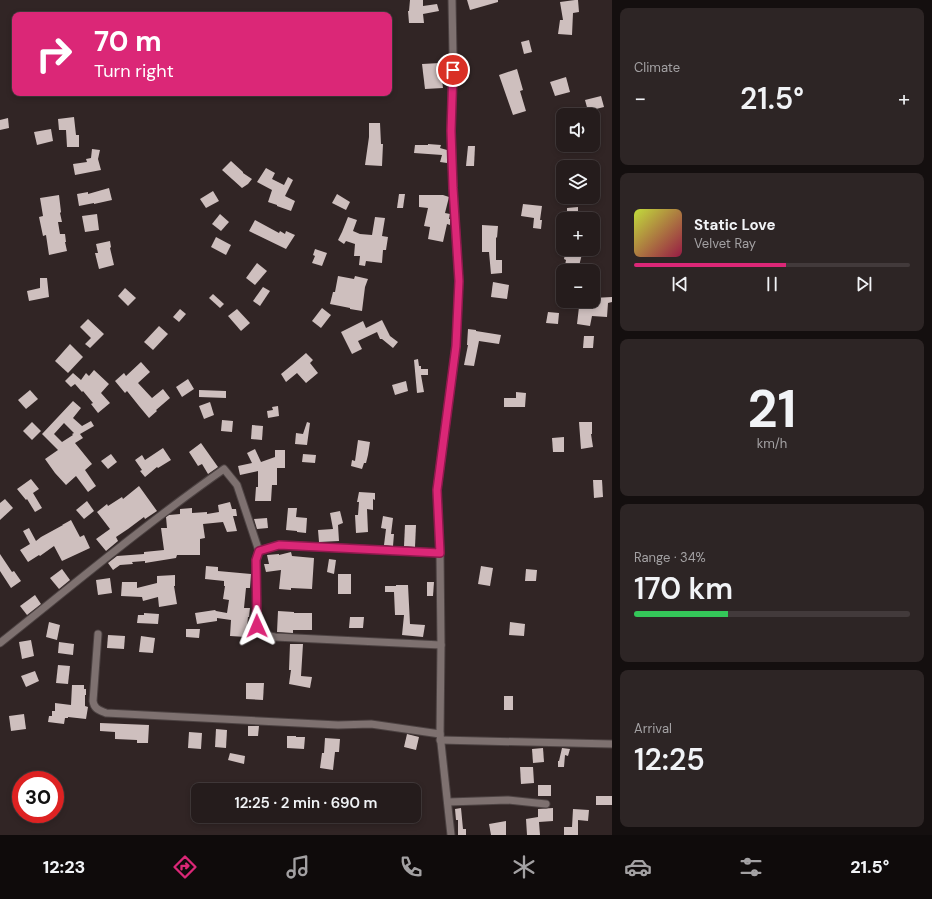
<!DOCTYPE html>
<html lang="en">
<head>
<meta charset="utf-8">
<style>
  body { margin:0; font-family:"DM Sans",sans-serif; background:#2d2525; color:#f1f3f6; height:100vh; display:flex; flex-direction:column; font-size:15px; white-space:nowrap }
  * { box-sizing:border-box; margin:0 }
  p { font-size:13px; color:#a3a1a3 }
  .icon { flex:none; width:22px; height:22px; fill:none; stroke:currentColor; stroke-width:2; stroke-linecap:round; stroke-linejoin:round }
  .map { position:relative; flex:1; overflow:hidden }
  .details { display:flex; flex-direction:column; gap:8px; padding:8px; background:#140f0f; width:320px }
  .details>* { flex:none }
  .guide { position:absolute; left:12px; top:12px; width:380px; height:84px; border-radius:8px; box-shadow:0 2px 6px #0003,0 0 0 1px #423a3b; background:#db2777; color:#fff; overflow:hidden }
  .controls { position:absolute; left:556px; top:108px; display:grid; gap:8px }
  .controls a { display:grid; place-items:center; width:44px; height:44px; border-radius:8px; background:#251c1c; box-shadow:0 2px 6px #0003,0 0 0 1px #423a3b; font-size:20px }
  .speed { position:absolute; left:12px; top:771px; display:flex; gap:8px; font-size:20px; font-weight:700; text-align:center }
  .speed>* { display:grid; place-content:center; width:52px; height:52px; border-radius:50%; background:#251c1c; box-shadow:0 2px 6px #0003,0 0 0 1px #423a3b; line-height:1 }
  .speed .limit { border:6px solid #d22; background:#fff; color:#111 }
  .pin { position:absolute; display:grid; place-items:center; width:34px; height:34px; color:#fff; margin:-17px; border:2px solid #fff; border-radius:50%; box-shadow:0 1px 4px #0007 }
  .me { position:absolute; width:44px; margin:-22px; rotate:359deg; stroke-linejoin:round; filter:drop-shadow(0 0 3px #0008) }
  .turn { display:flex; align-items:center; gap:14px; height:84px; padding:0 16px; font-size:18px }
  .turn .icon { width:52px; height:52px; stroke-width:2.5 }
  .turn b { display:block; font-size:28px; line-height:34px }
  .big { font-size:30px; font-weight:600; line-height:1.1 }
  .details .tile { flex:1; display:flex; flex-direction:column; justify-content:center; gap:6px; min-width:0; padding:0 14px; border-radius:8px; background:#2d2525 }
  .details .dial { align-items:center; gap:0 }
  .dial b { font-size:52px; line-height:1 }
  .song { display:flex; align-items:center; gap:12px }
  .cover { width:48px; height:48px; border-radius:6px; background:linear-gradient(135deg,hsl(70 70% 55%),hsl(340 70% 35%)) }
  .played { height:4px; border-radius:2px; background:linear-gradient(90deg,#db2777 55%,#423a3b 55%) }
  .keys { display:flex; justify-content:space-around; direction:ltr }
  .heat { display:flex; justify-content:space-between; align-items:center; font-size:22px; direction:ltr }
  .charge { height:6px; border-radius:3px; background:linear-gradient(90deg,#34c759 34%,#423a3b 0) }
  .trip { position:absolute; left:191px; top:783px; width:230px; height:40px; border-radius:8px; background:#251c1c; box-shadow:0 2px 6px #0003,0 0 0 1px #423a3b; font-weight:600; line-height:40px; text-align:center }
  .tabs { display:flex; height:64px; justify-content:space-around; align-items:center; background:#0f0b0b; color:#a3a1a3 }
  .tabs .icon { width:28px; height:28px }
  .tabs .selected { color:#db2777 }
  .tabs b { font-size:18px; color:#f1f3f6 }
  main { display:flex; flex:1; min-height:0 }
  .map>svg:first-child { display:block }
  .building { fill:#cebfbe; fill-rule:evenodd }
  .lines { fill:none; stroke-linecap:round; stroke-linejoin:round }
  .minor-casing { stroke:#4c4242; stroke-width:9 }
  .minor { stroke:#7e7170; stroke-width:7 }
  .route-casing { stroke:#8e194d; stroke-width:10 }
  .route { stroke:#db2777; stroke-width:7 }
</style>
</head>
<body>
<main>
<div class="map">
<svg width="612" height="835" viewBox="0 0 612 835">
  <rect width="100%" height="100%" fill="#312525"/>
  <!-- building -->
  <g class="building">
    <polygon points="410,0 423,0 423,6 437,4 439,11 423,14 424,23 409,23 408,11 409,11"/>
    <polygon points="467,0 498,0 498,2 470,10"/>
    <polygon points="575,0 578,0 579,12 573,13 572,35 558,34 560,20 563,20 560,2"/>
    <polygon points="529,40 532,52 524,54 521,42"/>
    <polygon points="440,63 443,88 425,89 422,64"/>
    <polygon points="517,69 523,90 520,91 526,111 513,115 499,75"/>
    <polygon points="566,77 570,92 555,96 550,82"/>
    <polygon points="601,96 604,107 588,111 585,100"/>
    <polygon points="74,117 76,135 79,135 79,147 67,147 66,130 59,130 58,119"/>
    <polygon points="8,118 9,128 0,130 0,120"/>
    <polygon points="369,123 380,123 381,144 383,144 382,166 365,165 369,137"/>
    <polygon points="51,129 53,141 37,145 34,132"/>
    <polygon points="428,144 441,145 440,148 447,150 447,163 440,162 442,155 414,153 415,145 428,145"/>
    <polygon points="468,146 475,146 474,166 466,166"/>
    <polygon points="92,149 100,150 98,159 101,170 75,175 73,164 87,162 86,159 91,158"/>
    <polygon points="231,161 243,172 243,173 252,179 248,184 242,188 222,170"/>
    <polygon points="266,168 275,173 272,179 284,185 288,177 293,180 285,196 295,201 291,211 277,206 277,205 268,202 272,190 257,182"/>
    <polygon points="109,188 112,200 94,204 94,203 79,206 77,194 88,192 88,194"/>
    <polygon points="213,191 219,201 206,208 200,199"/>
    <polygon points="337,194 350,202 346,210 332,203"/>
    <polygon points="399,194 405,194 403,208 397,208"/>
    <polygon points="59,195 61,212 60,213 62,222 58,222 60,234 65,234 66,242 65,242 67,251 49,255 46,235 43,236 39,217 43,216 40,198"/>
    <polygon points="419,195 443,195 449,197 445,213 450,214 449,219 450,219 450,225 447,224 443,242 428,239 430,227 424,226 428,208 419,207"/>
    <polygon points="523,204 542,206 540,220 542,220 541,229 533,228 534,218 521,216"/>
    <polygon points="578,207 578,218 565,219 567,213 567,208"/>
    <polygon points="97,214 99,230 85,232 82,216"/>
    <polygon points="220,214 229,222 221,231 212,224"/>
    <polygon points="348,217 357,220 353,231 360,234 372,235 375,217 385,218 382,236 388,237 386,250 383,250 382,263 366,261 365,266 359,265 360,256 354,256 355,244 346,241 344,244 338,240 342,232"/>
    <polygon points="255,220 279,233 280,231 285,234 286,231 295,235 286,249 249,231"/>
    <polygon points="482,225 498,226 497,238 496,237 496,260 502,260 502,273 491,274 489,252 482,252"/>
    <polygon points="216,237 231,245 226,255 211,247"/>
    <polygon points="110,241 111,247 110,248 114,265 99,269 95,253 98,253 96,244"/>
    <polygon points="315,249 327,253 322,266 312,263 315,256 313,255"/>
    <polygon points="566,249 583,250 579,266 590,268 590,271 564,271 566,260 564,259"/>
    <polygon points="257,263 267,271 255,285 246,278"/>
    <polygon points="338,276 354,279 355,276 368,279 365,287 362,311 350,309 350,308 330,304 333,292 335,292"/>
    <polygon points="40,278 47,278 49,297 29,301 27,291 40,288"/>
    <polygon points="493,282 509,285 507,299 491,297"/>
    <polygon points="263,287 270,291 260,306 253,301"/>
    <polygon points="125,288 136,298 128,306 118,296"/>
    <polygon points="213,294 224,304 220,308 209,298"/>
    <polygon points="612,297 612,302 608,303 607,317 592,316 590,326 577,324 579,307 593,309 593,298"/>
    <polygon points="322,308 331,315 321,328 312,321"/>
    <polygon points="180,309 186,314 179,322 173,317"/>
    <polygon points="237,309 250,323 241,331 228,316"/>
    <polygon points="548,312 559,313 558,324 546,323"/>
    <polygon points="88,319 104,334 90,348 85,344 91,338 80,327"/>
    <polygon points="382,320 390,336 398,342 393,348 382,339 380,339 377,332 358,341 362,349 352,354 341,332 363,321 366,328"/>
    <polygon points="159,326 168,334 153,350 144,342"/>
    <polygon points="468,329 476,330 476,331 501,335 499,344 479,341 474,366 464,365 468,345 467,345"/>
    <polygon points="584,336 594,336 593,348 583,348"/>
    <polygon points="70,344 83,357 68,373 55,361"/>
    <polygon points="306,353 313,360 310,363 318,373 306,383 297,373 286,382 281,374 292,365"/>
    <polygon points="418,359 419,366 421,366 421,369 428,369 428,375 421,375 424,392 417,393 414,360"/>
    <polygon points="141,362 150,372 138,383 152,398 163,389 170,398 156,410 157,411 149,418 139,406 127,391 125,393 115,381 124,373 126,376"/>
    <polygon points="94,370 109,384 101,393 110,403 98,413 91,404 93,403 83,391 82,392 75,384 71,387 65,381 73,373 81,380 86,373 89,376"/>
    <polygon points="188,379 194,389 182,397 176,387"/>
    <polygon points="406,381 408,391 395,395 392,385"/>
    <polygon points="30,390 38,399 26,409 18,400"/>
    <polygon points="199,390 226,391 226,398 199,397"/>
    <polygon points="516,392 526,393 525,407 504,407 504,398 516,398"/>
    <path d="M73 401 81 408 73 418 82 426 91 421 94 426 80 434 83 438 75 443 92 464 85 470 96 486 88 492 76 476 66 485 55 473 45 459 58 450 42 434ZM64 423 74 433 72 434 73 435 62 442 54 434Z"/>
    <polygon points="210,402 214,415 204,419 199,406"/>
    <polygon points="278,406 279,416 268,418 267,411 273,410 272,407"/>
    <polygon points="222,420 233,421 232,432 221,431"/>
    <polygon points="32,422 41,431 32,440 23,431"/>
    <polygon points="307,422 310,423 307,445 295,444 296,433 303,434"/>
    <polygon points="579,422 592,422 592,434 591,434 593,447 581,449"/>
    <polygon points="252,425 263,426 262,440 251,439"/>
    <polygon points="564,437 564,452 553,452 552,438"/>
    <polygon points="358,440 370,442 368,455 366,463 364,463 362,469 351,466 352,460 355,461"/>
    <polygon points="201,443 218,467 208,474 202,464 198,466 189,452"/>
    <polygon points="163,448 171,460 158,468 157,467 145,477 140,471 142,470 135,460 142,455 145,460"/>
    <polygon points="255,449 261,462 275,457 275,450 285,450 285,468 277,468 277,485 272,485 271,501 255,501 256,487 258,487 258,471 240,475 238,466 252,463 247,453"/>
    <polygon points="111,454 117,462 108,469 101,461"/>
    <polygon points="303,454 316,455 315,463 302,462"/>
    <polygon points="31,479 39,489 33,493 42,508 35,512 27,499 26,500 17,489"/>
    <polygon points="593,480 602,480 603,497 594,498"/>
    <polygon points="139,486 157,511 145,519 144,517 128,529 116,537 118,541 106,551 96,539 110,529 97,512 107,504 108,506 122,497 123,499"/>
    <polygon points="359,492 375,493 375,500 373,499 373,510 367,509 368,532 356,533 355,515 358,515 359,502 357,502"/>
    <polygon points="5,499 13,508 0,520 0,503"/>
    <polygon points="87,501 94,511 84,519 76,510"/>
    <polygon points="230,502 232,509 236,509 237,516 233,516 237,531 227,532 223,522 203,524 205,538 200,539 200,555 177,555 176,558 145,563 145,561 132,562 133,564 120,565 113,570 108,563 117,556 144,554 144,552 164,550 161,528 167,528 166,517 169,515 180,514 180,509 192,508 192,513 207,512 207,514 219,512 218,505"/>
    <polygon points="288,508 297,508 296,517 307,518 306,533 297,532 297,531 286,530"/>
    <polygon points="340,511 343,523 338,525 339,541 319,542 318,530 333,529 330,513"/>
    <polygon points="383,516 393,518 391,534 394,534 393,546 384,545 386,529 381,528"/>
    <polygon points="267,518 268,528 257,529 254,519"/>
    <polygon points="71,520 80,537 84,535 90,548 62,561 54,546 40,556 39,555 28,562 20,550 30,544 23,531 29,528 36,541 41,537 63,525 62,525"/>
    <polygon points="405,525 416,525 415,547 404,546"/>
    <polygon points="291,552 292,556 314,558 312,589 291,588 291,590 279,589 281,570 266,572 264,564 269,564 267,555 279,554 279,555"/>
    <polygon points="0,554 12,572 14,571 21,581 11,588 0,571"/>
    <polygon points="329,559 336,560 334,574 327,572"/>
    <polygon points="206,566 218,567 218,571 251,574 250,588 246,588 244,608 250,608 249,617 248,617 246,637 230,636 231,620 217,618 217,621 197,624 195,613 215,610 216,611 227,613 229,600 223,599 225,586 224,586 224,581 205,579"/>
    <polygon points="481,566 493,568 490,586 478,584"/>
    <polygon points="62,569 70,580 59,589 50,578"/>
    <polygon points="526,569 537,570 536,581 525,581"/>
    <rect x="338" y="574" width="13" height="20"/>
    <polygon points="175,575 175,586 174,586 177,604 159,607 158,597 143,601 142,597 121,596 122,582 137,582 137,588 157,583 157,576"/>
    <polygon points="110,578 112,593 98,595 96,580"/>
    <polygon points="427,582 434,582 433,596 427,596"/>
    <polygon points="396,585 408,585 410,624 425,625 423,637 402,635 404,615 395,615 394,592 385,592 385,586 396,586"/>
    <polygon points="35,595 41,604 27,615 20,606"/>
    <polygon points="278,611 294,612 294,613 312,613 312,630 293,630 293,633 277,632"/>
    <polygon points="144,613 159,614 158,624 137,623 138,615 144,615"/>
    <polygon points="350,617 364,617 363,628 349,628"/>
    <polygon points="49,622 60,625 57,640 46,637"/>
    <polygon points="510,622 525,624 524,636 509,635"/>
    <polygon points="186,629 200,629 199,638 186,637"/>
    <polygon points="108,635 125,636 124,649 107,648"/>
    <polygon points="141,636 155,638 153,653 139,652"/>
    <polygon points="31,640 34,656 22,659 19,642"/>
    <polygon points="59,642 74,644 73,655 58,653"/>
    <polygon points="290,644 303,644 301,676 312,677 310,688 289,684 291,670 289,670"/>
    <polygon points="58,665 70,666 68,684 56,683"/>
    <polygon points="35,671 39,681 26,687 21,676"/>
    <polygon points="246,683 264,683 263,700 246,699"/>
    <polygon points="72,685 84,685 84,689 86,689 86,695 85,695 85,706 88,707 86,719 68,717 68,718 65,718 64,724 48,722 49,716 52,716 52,711 55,711 55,703 71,705"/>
    <rect x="504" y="696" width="9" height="14"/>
    <polygon points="24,714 26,729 11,731 9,716"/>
    <polygon points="100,723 149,725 148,743 137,743 137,740 115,739 115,732 100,731"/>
    <polygon points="248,726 259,726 258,736 248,736"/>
    <polygon points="216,729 227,730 226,748 215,747"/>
    <polygon points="189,732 202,733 201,749 188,748"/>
    <polygon points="407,734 419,737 416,750 404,747"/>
    <polygon points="287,736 296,736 296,737 305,737 304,749 287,748"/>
    <polygon points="325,738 340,739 339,752 335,752 333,770 320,768 322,753 324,753"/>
    <polygon points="543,748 544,762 533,763 532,749"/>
    <polygon points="562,748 570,749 568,756 565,755 564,767 558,767 558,761 559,761"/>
    <polygon points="230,753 245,756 244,764 228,760"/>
    <polygon points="520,767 533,767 534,783 521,784"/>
    <rect x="538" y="785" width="13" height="11"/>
    <rect x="596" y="796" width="16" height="9"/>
    <polygon points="461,808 463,829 466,829 466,835 458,835 458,820 456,820 455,809"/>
    <polygon points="553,808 553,821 539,822 540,835 527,835 526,819 538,817 538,809"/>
    <polygon points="573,809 589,810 588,821 578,820 578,835 564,835 564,827 572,827"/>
    <polygon points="506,821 506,835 491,835 489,824"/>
  </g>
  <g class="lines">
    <defs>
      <g id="minor">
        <polyline points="440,553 279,545 259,551 256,560 257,626 265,635 275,637 441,645"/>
        <path d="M98 634 93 701C94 709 99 710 106 713L338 725 371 724 440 734"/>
        <path d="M0 643C74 584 147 523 224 469L237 485 259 551"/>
        <polyline points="440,740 612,744"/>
        <polyline points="448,802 508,800 546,804"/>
        <polyline points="451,835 440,734 441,645 440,553 437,490 456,346 459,281 453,188 451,131 453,55 452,0"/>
      </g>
    </defs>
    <!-- minor casing -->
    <use href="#minor" class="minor-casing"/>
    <!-- minor -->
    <use href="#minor" class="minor"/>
  </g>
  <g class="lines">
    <defs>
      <polyline id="route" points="257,626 256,560 259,551 279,545 440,553 437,490 456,346 459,281 453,188 451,131 453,70"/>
    </defs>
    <!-- route casing -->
    <use href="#route" class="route-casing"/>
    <!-- route -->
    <use href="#route" class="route"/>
  </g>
</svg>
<div class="controls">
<a><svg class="icon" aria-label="sound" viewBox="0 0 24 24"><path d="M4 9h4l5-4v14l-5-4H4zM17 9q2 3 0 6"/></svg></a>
<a><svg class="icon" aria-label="layers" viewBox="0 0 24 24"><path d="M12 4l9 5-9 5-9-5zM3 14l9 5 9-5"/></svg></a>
<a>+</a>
<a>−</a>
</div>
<div class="speed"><div class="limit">30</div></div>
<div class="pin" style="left:453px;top:70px;background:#d93025"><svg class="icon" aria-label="arrive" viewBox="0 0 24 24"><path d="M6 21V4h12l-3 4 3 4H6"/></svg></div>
<svg class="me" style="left:257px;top:626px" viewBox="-20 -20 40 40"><path d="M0-17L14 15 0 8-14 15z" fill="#db2777" stroke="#fff" stroke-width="4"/></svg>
<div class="trip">12:25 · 2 min · 690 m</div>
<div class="guide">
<div class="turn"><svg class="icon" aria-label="right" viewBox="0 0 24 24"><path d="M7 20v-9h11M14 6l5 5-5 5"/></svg><div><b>70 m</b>Turn right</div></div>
</div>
</div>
<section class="details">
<div class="tile"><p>Climate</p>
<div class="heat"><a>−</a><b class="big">21.5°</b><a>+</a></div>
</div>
<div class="tile">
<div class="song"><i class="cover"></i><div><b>Static Love</b><p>Velvet Ray</p></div></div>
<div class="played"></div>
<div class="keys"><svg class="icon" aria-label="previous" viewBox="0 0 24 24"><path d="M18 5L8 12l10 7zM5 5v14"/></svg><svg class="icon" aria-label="pause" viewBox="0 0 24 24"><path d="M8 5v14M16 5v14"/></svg><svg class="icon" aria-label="next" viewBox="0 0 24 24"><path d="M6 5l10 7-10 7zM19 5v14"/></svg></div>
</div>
<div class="tile dial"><b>21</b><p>km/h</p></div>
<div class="tile"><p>Range · 34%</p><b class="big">170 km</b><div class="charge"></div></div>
<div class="tile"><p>Arrival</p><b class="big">12:25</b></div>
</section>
</main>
<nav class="tabs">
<b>12:23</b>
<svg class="icon selected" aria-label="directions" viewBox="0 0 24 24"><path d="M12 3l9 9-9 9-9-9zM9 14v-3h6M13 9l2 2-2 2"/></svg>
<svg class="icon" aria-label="music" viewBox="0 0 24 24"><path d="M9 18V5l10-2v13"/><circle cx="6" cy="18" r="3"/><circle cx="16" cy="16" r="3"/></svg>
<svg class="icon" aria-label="phone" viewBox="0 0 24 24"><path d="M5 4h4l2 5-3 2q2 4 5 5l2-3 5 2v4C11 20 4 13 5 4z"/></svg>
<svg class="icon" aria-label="climate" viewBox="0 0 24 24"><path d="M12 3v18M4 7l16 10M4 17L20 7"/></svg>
<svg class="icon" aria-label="car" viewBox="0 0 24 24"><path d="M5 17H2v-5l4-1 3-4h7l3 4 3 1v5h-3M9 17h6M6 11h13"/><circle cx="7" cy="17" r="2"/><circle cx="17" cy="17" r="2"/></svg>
<svg class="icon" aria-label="filters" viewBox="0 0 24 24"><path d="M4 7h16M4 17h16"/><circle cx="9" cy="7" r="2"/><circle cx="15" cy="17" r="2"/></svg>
<b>21.5°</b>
</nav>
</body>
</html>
